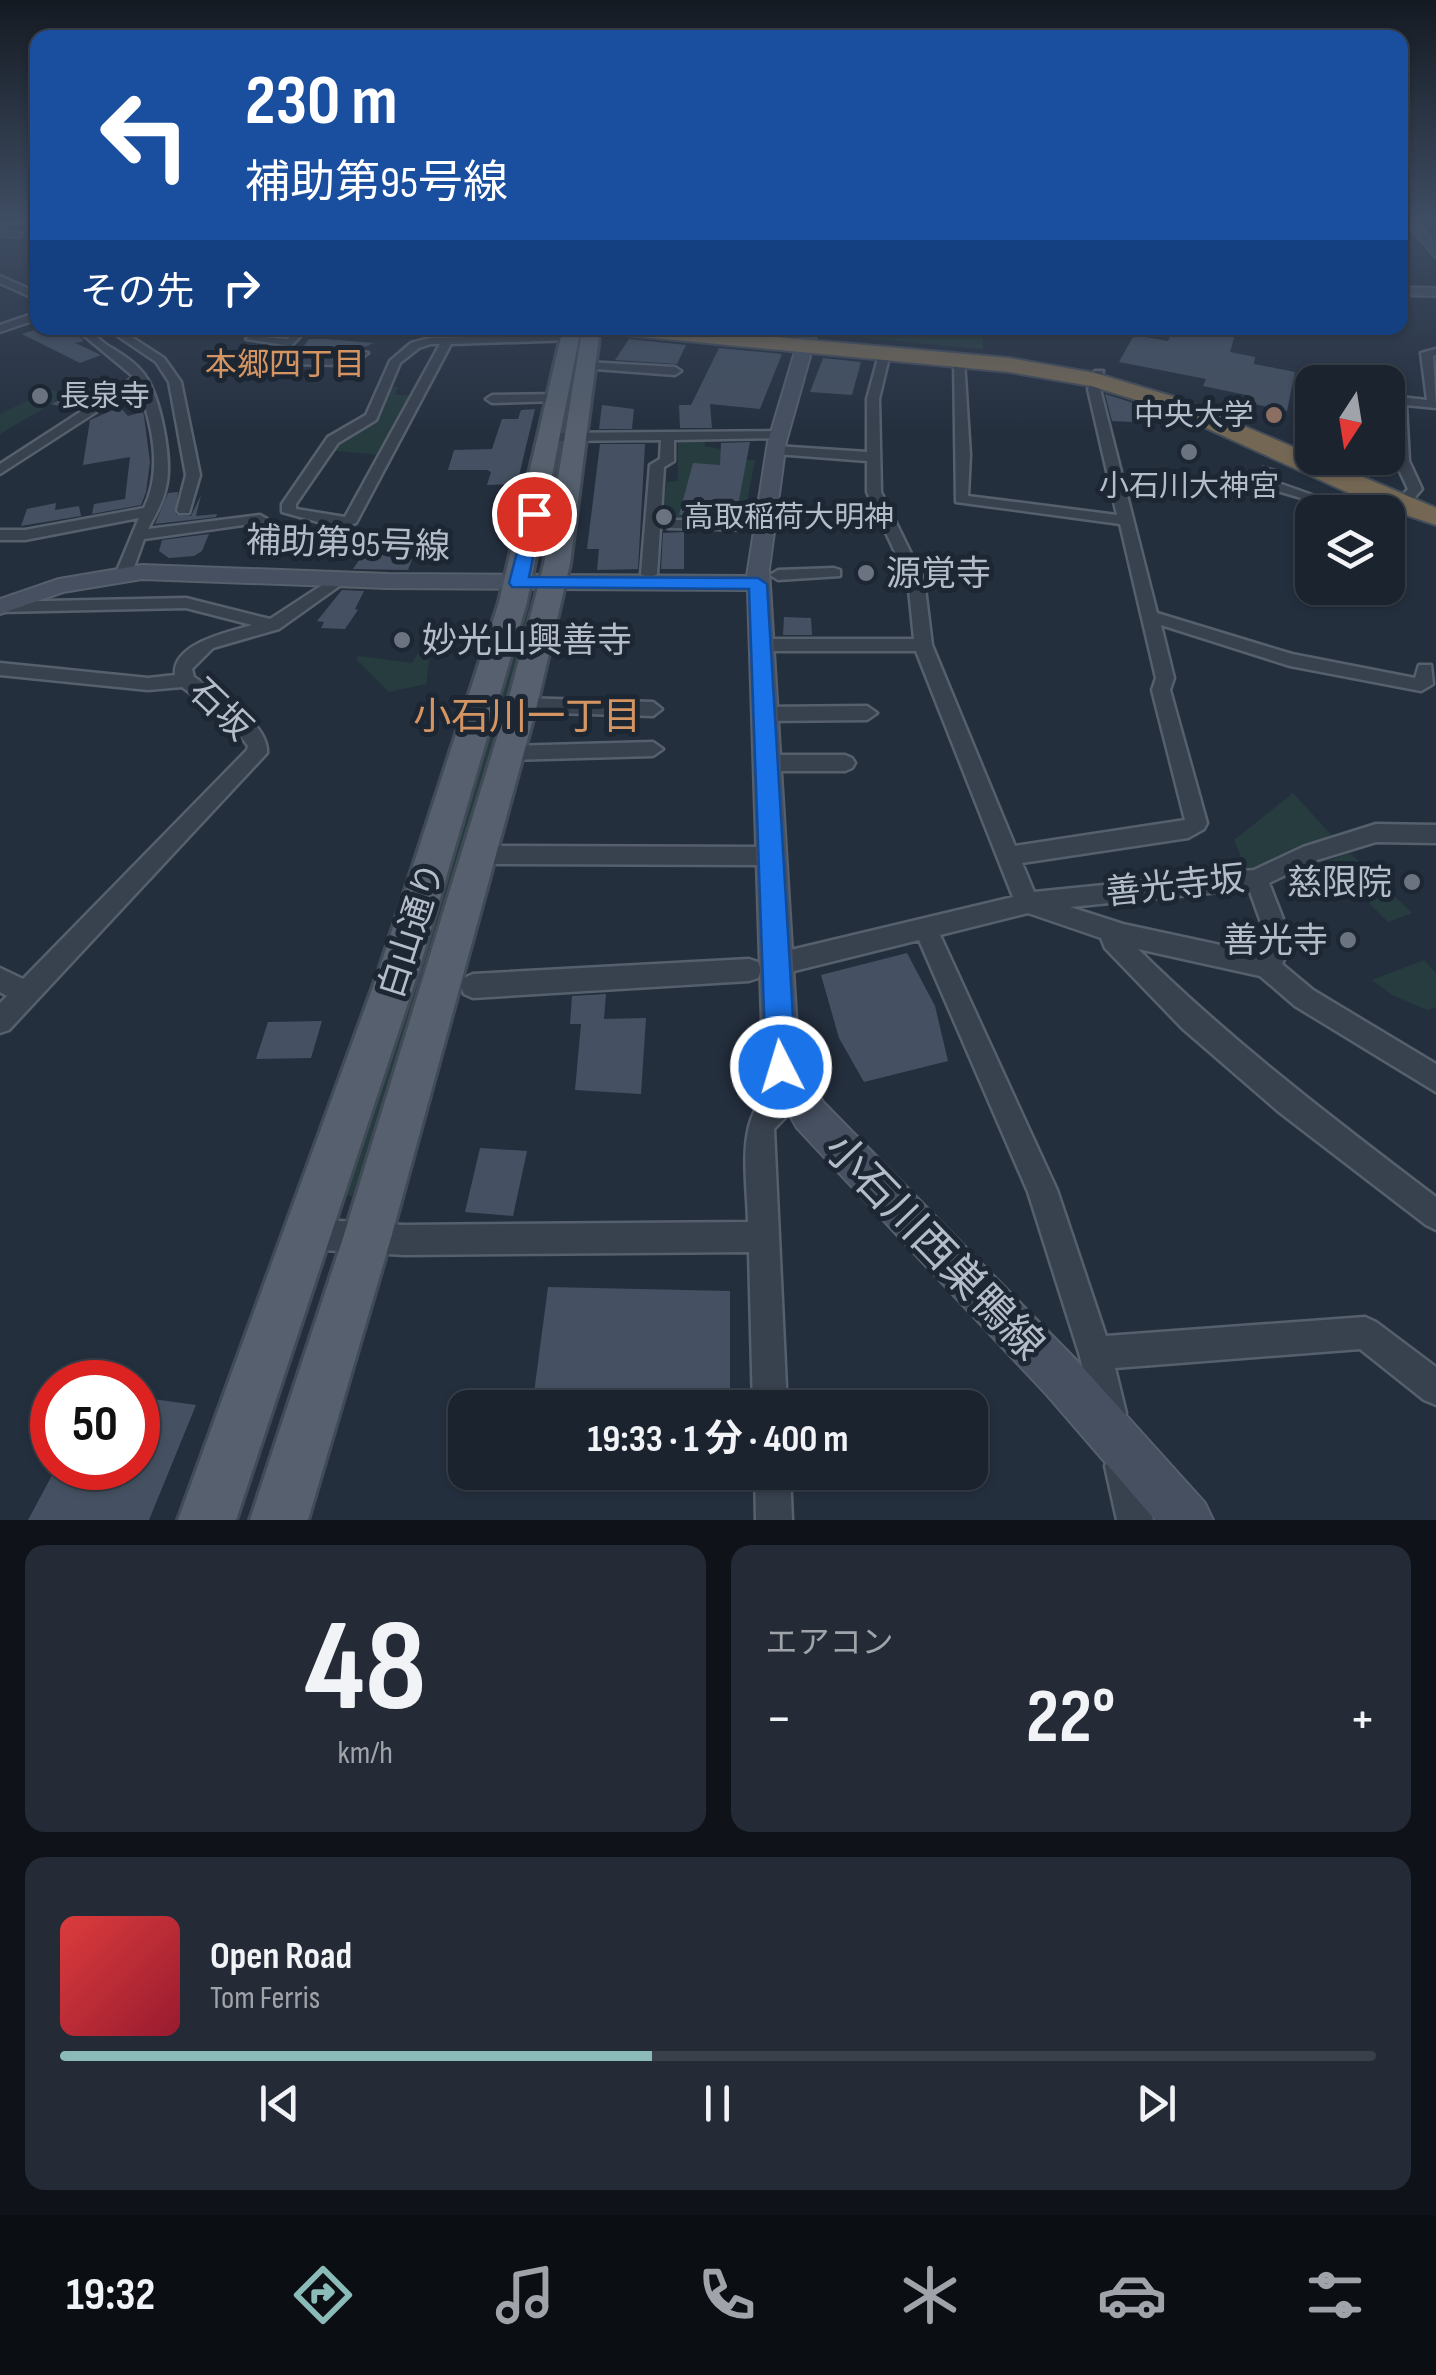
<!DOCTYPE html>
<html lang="ja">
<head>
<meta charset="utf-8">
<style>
  body { margin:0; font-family:"Sofia Sans Condensed","Noto Sans JP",sans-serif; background:#242b36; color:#f1f3f6; height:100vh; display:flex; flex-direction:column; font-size:38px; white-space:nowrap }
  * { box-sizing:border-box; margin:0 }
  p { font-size:32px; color:#a0a4aa }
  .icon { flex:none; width:55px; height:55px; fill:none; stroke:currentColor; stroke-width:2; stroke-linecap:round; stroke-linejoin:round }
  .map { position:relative; height:1520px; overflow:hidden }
  .drawer { display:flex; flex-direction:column; gap:25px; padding:25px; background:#0f1319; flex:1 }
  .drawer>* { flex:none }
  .banner { position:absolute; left:30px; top:30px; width:1378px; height:305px; border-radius:20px; box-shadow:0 2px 8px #0004,0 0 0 2px #39404a; background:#1a4fa0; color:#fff; overflow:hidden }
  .needle { width:65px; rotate:192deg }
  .controls { position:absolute; left:1295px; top:365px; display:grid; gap:20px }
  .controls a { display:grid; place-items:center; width:110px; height:110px; border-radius:20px; background:#1b232e; box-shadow:0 2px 8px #0004,0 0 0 2px #39404a; font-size:50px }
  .speed { position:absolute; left:30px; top:1360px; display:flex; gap:20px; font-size:50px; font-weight:700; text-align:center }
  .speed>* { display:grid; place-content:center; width:130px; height:130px; border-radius:50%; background:#1b232e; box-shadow:0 2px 8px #0004,0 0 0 2px #39404a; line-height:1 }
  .speed .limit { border:15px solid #d22; background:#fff; color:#111 }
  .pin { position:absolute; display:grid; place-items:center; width:85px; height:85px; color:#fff; margin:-42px; border:5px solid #fff; border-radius:50%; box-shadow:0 2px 10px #0007 }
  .me { position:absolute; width:110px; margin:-55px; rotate:355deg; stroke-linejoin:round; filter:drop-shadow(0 0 8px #0008) }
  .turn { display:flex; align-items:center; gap:35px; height:210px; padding:0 50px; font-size:45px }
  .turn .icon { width:130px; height:130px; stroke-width:2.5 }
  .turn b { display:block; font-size:70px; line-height:85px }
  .then { display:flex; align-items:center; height:95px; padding:0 50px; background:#0003; gap:20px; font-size:38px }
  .big { font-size:75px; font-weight:700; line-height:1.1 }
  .drawer .widget { flex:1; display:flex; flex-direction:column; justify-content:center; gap:15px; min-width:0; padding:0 35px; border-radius:20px; background:#242b36 }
  .drawer .dial { align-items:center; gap:0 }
  .dial b { font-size:130px; line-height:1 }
  .song { display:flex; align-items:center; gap:30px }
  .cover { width:120px; height:120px; border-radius:15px; background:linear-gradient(135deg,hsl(0 70% 55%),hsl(350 70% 35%)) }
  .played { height:10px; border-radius:5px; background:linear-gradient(90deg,#8bbbb9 45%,#39404a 45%) }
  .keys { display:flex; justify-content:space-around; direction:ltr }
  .heat { display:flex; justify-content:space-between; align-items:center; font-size:55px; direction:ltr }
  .drawer .tiles { flex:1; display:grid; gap:25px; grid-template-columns:1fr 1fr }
  .widget:last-child { grid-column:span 2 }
  .trip { position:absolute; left:448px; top:1390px; width:540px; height:100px; border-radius:20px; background:#1b232e; box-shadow:0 2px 8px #0004,0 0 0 2px #39404a; font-weight:700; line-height:100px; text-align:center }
  .tabs { display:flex; height:160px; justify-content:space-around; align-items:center; background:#0b0e12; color:#a0a4aa }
  .tabs .icon { width:70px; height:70px }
  .tabs .on { color:#8bbbb9 }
  .tabs b { font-size:45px; color:#f1f3f6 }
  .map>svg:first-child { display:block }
  .green { fill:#263c3f; fill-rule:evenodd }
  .building { fill:#455162 }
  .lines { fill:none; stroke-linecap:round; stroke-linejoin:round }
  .street-casing { stroke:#565f6c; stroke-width:5 }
  .secondary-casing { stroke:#565f6c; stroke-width:4 }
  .primary-casing { stroke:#414a57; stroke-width:6 }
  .highway-casing { stroke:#434c59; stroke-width:4 }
  .street { fill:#38414e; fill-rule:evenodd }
  .secondary { fill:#465061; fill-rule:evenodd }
  .primary { fill:#56606e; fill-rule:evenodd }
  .highway { fill:#746855; fill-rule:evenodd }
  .route { fill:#1a73e8; stroke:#114b97; stroke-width:2.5 }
  .worship-dot { fill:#6b7280; stroke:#1d2633; stroke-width:4 }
  .education-dot { fill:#8d6e63; stroke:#1d2633; stroke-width:4 }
  .labels { text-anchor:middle; stroke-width:10; stroke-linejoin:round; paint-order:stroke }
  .far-poi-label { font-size:30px; fill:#b4bcc9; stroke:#1d2633; text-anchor:start }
  .far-neighbourhood-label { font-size:32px; fill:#d59563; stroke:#1d2633 }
  .street-label { font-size:35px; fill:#b4bcc9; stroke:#1d2633 }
  .poi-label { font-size:35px; fill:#b4bcc9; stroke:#1d2633; text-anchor:start }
  .neighbourhood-label { font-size:38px; fill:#d59563; stroke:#1d2633 }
  .near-street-label { font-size:42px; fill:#b4bcc9; stroke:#1d2633 }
</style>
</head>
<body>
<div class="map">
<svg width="1436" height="1520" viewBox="0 0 1436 1520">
  <rect width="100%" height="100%" fill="#242f3e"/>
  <!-- green -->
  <g class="green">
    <polygon points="827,328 983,328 983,349 835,335"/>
    <polygon points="43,387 66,395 0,434 0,414 33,398 26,395"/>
    <polygon points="387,387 398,387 395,395 413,395 378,455 329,450 339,439 365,426"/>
    <path d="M678 438H704L705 446 734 452 733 460H755L743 523 653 522 656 501 664 500 667 482 678 481ZM745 467 736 518 680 515Z"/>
    <polygon points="533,604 441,926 428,962 420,962 527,605"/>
    <polygon points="431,648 426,684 389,692 356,659 359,656 412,663 420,650"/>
    <polygon points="1293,793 1333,837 1248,874 1234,840"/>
    <polygon points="1350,853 1412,913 1388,922 1327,861"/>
    <polygon points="1424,960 1436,973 1436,1007 1427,1010 1392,995 1372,980"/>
    <polygon points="414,979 424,979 358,1190 355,1197 346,1195"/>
  </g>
  <!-- building -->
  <g class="building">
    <polygon points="40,328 72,328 84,341 75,343 101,355 80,363 22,334"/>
    <polygon points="1173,328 1237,328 1230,352 1255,357 1254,364 1295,372 1287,411 1249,403 1251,396 1203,386 1206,379 1119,362 1134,335 1168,341"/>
    <polygon points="309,339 325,339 374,343 347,354 308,354 310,352 300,351"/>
    <polygon points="629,339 686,345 677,364 615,360"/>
    <polygon points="719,348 782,354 760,409 710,404 712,428 680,428 679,405 691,405"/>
    <polygon points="823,358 861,362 852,395 810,392"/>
    <polygon points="102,380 120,382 76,410 51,404"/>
    <polygon points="1105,394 1149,408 1133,422 1112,421"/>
    <polygon points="602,405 634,409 632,429 599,429"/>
    <polygon points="120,407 128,416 143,412 144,416 150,462 146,492 141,505 92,514 94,504 125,499 130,457 83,465 90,420"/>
    <polygon points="535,409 517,484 487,485 491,472 487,470 448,470 454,450 492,449 502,419 518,419 521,410"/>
    <polygon points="750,442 736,516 679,515 693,463 720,465 721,443"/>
    <polygon points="600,444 645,444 638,569 597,570 599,549 587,549"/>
    <polygon points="178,492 176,515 191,516 201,495 196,516 217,514 216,517 155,524 168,493"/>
    <polygon points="56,503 55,510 79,506 81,516 21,526 27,509"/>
    <polygon points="684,532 684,569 661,569 663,533"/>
    <polygon points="209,534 202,551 194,556 169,558 159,551 162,540"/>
    <polygon points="401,538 420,538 408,570 353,569 370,544 398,544"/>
    <polygon points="342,590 364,591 355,609 358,610 345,629 321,628 324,622 317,621"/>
    <polygon points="784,617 811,618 812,635 783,635"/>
    <polygon points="907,953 935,1006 948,1061 864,1082 839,1038 821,975"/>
    <polygon points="606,994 604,1019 646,1018 641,1094 575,1090 581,1024 570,1024 572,996"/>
    <polygon points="322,1021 311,1058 256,1059 268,1022"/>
    <polygon points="480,1148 527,1151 513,1216 465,1212"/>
    <polygon points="548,1287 730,1291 730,1408 532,1408"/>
    <polygon points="138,1397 196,1405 149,1520 28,1520 56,1468 138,1468"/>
  </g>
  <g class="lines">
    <defs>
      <g id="street">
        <polygon points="0,229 22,234 18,237 0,235"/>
        <polygon points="0,276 38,293 38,300 0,283"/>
        <polygon points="38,312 38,319 0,332 0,325"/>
        <path d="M75 328C88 327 96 337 107 345 121 354 134 361 144 374 160 396 173 459 166 487 163 503 155 515 148 529L260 515 267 519 265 522 144 539 132 573 124 578 116 573 139 518 25 540H0V530H25L144 508C163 469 152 424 138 385L0 474V464L134 377Z"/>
        <polygon points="106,328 118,328 164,358 181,382 200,475 189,513 179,513 177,510 186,475 169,382 156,362"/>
        <polygon points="298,328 308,328 291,346 246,339 252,336 288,339"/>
        <path d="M569 335 573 336V340L451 344 356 523 340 528 282 512V504L328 437 366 415 390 361 411 343 430 338ZM431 344H440L345 517 296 509V504L338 443 376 420 400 363 419 348Z"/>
        <polygon points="1436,349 1436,355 1433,356 1436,408 1406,405 1409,461 1422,489 1406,508 1401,509 1394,505 1408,489 1395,461 1394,401 1400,397 1427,400 1421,353"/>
        <polygon points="358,351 368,353 351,365 278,364 272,361 278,358 348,358"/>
        <path d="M880 351 890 353 879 399 881 492 924 580 932 645 1015 846 1185 820 1152 690 1156 678 1120 524 956 502 954 358 964 360 970 455 968 496 1117 515 1088 389 1095 371H1103L1100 389 1157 613 1292 654 1415 678 1419 665H1431L1433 684 1421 691 1290 666 1161 625 1174 678 1170 690 1207 823 1204 829 1188 838 1022 863 1034 892 1254 870 1303 847 1376 824 1436 825V843L1376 842 1317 860 1269 883 1292 942 1282 964 1313 990 1436 1064V1092L1295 1006 1260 976 1138 949C1230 1040 1332 1118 1436 1197V1230L1426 1225 1279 1112 1182 1028 1105 948 1101 938 1028 913 940 935 1057 1190 1106 1336 1365 1317 1376 1322 1436 1367V1405L1424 1400 1360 1349 1115 1368 1126 1413 1121 1425 1109 1430 1097 1425 1079 1353 1028 1192 919 940 774 976 765 973 762 965 765 957 774 954 1013 897 916 651H761L752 645 761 639H914L908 580 867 492V461L776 454 769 450 776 446 867 452V399ZM1249 889 1268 942 1262 954 1123 924 1070 907Z"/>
        <polygon points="586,362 675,367 681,371 675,375 582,368 580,366"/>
        <polygon points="561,394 561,400 557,401 492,403 486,399 492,395"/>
        <polygon points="779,431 786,435 784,438 674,440 674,461 664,467 657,574 649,579 641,574 650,465 660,459 661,440 549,441 542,437 549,433"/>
        <polygon points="1263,468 1275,471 1270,480 1315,496 1308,500 1257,485 1255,482"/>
        <polygon points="673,520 764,520 772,525 764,530 668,528 668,522"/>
        <polygon points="834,568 840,570 840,576 778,580 770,575 778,570"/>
        <path d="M339 574 345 576V582L279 629 213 648 192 669 194 677C216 692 269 723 267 753L9 1030 0 1033V1003L7 996 0 992V968L23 979 247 750 248 746 230 722 182 687 148 690 0 675V663L148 678 175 675C172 643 229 632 252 625L186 608 0 612V602L186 598 270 619Z"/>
        <polygon points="522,698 653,702 662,709 653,716 522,712 513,705"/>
        <polygon points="867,706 877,713 867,720 764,721 754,714 764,707"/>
        <polygon points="653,742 663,749 653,756 508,760 498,753 508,746"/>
        <polygon points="765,755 845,755 852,758 855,763 852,768 845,771 765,771 758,768 755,763 758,758"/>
        <polygon points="480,846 769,847 777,850 780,856 777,862 769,865 480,864 472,861 469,855 472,849"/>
        <polygon points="749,959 758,962 761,970 758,978 749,981 473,998 464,994 461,986 464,978 473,974"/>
        <path d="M792 1077 802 1080 805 1090 802 1100 774 1129 787 1408H753L749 1252 404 1255 307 1249 296 1245 292 1234 296 1223 307 1219 404 1225 748 1222C747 1169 731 1102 792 1077Z"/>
        <polygon points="1122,1449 1134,1454 1153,1520 1117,1520 1105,1466 1110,1454"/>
        <polygon points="755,1472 790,1472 792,1520 756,1520"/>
      </g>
      <g id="secondary">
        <polygon points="1404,219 1416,219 1436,245 1436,258"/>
        <polygon points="1400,287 1436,288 1436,296 1400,295"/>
        <polygon points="802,328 818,328 786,442 769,569 799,1062 823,1102 1079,1363 1205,1503 1213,1520 1155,1520 1047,1395 797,1128 763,1067 748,590 388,588 142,579 63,592 0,614 0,599 59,579 142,565 388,574 747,576 768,442"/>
      </g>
      <g id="primary">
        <polygon points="563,328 581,328 527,602 419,970 236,1520 178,1520 379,970 499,602"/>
        <polygon points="590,332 599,337 570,564 537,705 391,1238 308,1520 250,1520 343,1238 507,705 544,564 581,337"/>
      </g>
      <g id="highway">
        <polygon points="0,219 38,219 38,225 4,224"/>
        <polygon points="604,328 675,328 1009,358 1095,373 1178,398 1436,508 1436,525 1373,504 1162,408 1091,386 1009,372 614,334"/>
      </g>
    </defs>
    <!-- street casing -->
    <use href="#street" class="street-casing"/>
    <!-- secondary casing -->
    <use href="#secondary" class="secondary-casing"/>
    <!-- primary casing -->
    <use href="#primary" class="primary-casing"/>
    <!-- highway casing -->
    <use href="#highway" class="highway-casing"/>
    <!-- street -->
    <use href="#street" class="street"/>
    <!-- secondary -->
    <use href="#secondary" class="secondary"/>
    <!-- primary -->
    <use href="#primary" class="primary"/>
    <!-- highway -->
    <use href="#highway" class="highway"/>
  </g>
  <!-- sky -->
  <linearGradient id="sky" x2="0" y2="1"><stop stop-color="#141a22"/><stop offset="0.51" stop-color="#3f4d63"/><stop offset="1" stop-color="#3f4d63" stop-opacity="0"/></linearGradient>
  <rect width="1436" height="432" fill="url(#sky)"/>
  <!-- route -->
  <polygon class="route" points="528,510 542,514 529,577 758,578 767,584 796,1067 792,1077 781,1082 770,1077 766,1067 749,589 512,587 509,583"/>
  <!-- markers -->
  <g class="worship-dot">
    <circle cx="40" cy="396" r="10"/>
    <circle cx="1189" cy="452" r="10"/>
    <circle cx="664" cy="517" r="10"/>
    <circle cx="866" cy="573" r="10"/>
    <circle cx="402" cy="640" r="10"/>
    <circle cx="1412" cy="882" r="10"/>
    <circle cx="1348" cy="940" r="10"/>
  </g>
  <circle class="education-dot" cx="1274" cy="415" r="10"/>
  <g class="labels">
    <!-- far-poi labels -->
    <g class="far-poi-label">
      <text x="60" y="406">長泉寺</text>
      <text x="1254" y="425" text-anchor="end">中央大学</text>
      <text x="1189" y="496" text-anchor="middle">小石川大神宮</text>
      <text x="684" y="527">高取稲荷大明神</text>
    </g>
    <!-- far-neighbourhood labels -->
    <g class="far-neighbourhood-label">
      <text x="285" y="375">本郷四丁目</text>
    </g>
    <!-- street labels -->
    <g class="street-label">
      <text transform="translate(348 543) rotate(2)" y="12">補助第95号線</text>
      <text transform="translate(221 709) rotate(44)" y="12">石坂</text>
      <text transform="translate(1175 885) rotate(-6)" y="12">善光寺坂</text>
      <text transform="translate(411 930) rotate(-72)" y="12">白山通り</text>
    </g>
    <!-- poi labels -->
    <g class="poi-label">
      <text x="886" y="585">源覚寺</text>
      <text x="422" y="652">妙光山興善寺</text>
      <text x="1392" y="894" text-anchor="end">慈限院</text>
      <text x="1328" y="952" text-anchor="end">善光寺</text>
    </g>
    <!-- neighbourhood labels -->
    <g class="neighbourhood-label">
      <text x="527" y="729">小石川一丁目</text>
    </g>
    <!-- near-street labels -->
    <g class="near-street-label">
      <text transform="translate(935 1246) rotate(46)" y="15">小石川西巣鴨線</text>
    </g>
  </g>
</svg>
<div class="controls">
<a><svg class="needle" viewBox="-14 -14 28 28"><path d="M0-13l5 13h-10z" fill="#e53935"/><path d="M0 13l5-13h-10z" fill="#a0a4aa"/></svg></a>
<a><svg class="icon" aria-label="layers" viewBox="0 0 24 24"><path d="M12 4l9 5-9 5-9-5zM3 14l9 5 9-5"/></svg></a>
</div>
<div class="speed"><div class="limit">50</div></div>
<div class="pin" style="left:534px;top:514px;background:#d93025"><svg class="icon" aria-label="arrive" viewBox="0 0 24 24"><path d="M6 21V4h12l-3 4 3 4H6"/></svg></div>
<svg class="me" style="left:781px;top:1067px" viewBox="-20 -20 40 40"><circle r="17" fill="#1a73e8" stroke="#fff" stroke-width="3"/><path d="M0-11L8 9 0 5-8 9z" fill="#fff"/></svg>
<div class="trip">19:33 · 1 分 · 400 m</div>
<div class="banner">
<div class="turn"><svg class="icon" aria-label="left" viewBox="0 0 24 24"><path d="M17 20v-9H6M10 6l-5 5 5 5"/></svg><div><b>230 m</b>補助第95号線</div></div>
<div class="then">その先<svg class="icon" aria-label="right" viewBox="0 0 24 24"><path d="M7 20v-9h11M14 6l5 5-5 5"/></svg></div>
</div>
</div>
<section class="drawer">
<div class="tiles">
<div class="widget dial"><b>48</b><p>km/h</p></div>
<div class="widget"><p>エアコン</p>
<div class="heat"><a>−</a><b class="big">22°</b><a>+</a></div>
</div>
<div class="widget">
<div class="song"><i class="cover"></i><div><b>Open Road</b><p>Tom Ferris</p></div></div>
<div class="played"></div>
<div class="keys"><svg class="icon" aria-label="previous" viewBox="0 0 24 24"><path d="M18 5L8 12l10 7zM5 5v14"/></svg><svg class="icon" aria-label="pause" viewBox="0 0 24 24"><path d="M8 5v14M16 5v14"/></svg><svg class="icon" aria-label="next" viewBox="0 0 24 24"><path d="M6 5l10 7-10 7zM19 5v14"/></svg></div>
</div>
</div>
</section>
<nav class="tabs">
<b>19:32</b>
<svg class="icon on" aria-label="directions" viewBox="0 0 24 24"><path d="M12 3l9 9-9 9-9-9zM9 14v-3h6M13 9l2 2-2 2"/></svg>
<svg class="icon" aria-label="music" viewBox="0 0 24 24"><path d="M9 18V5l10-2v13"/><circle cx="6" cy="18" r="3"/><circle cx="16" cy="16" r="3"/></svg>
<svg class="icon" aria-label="phone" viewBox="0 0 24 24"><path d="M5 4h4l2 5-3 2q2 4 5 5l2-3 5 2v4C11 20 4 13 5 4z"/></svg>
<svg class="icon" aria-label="climate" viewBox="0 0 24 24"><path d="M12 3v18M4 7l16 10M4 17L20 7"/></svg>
<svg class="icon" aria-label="car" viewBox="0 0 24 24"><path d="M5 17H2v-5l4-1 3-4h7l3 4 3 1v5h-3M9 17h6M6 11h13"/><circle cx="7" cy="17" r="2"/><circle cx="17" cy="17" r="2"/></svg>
<svg class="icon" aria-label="filters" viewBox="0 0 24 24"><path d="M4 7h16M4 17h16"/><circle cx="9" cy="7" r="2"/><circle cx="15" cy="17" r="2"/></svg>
</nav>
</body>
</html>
